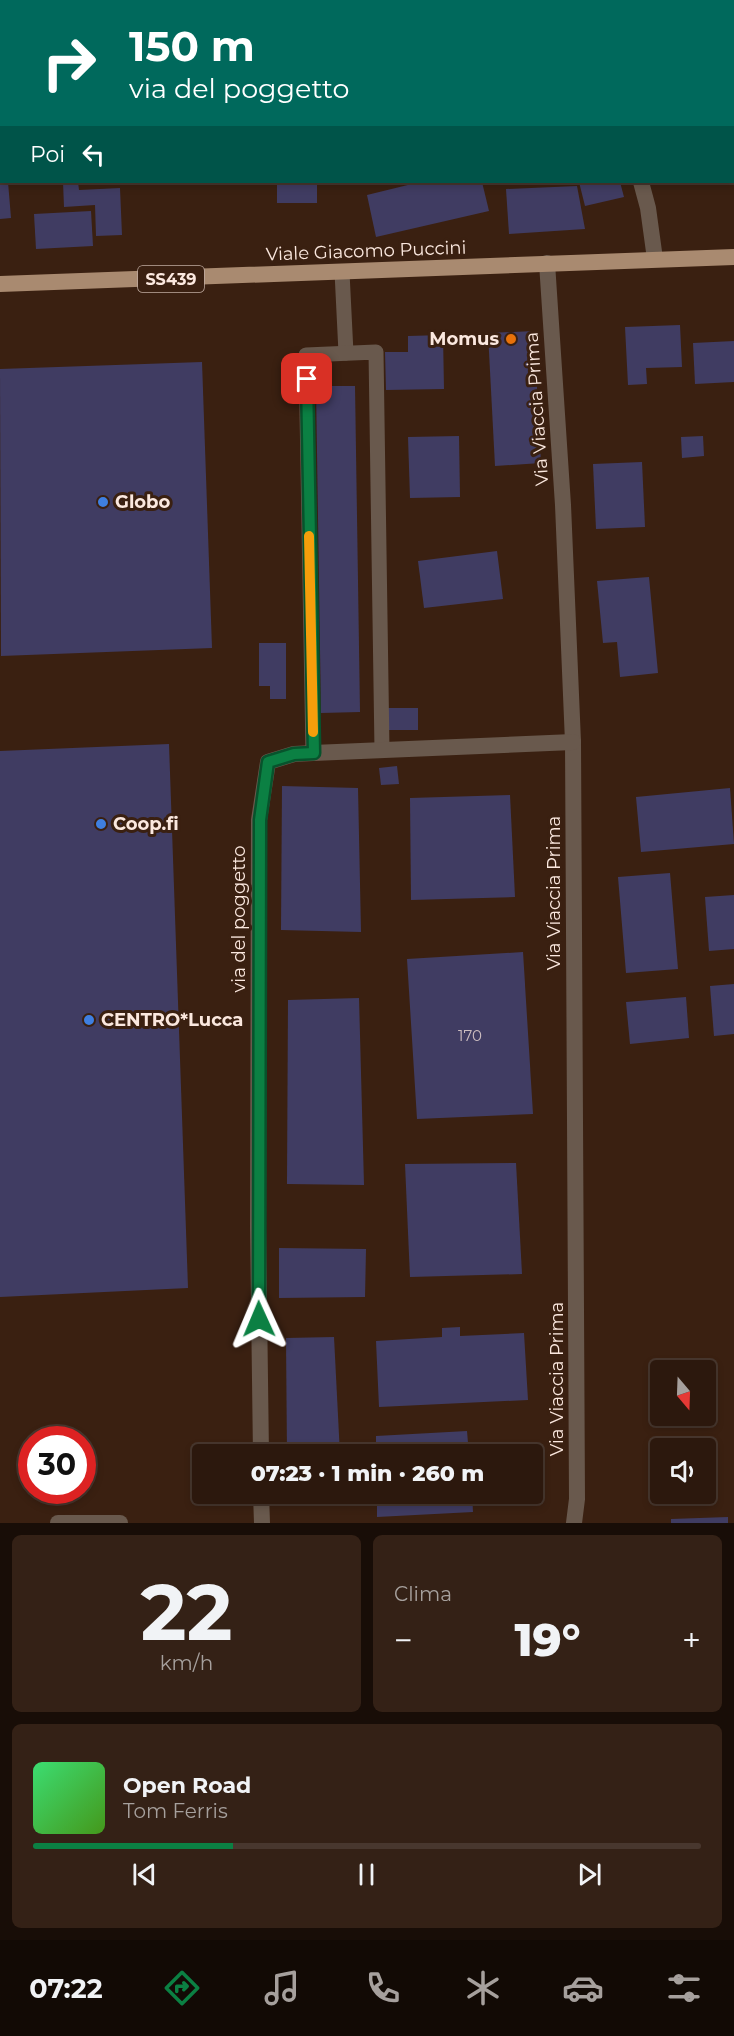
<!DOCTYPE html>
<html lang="it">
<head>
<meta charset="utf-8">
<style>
  body { margin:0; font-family:Montserrat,sans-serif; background:#342116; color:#f1f3f6; height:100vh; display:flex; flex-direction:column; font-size:22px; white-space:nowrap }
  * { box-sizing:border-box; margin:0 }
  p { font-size:20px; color:#a6a09d }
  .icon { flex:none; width:33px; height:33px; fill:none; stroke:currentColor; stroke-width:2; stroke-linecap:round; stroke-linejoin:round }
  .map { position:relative; height:1523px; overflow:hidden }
  .panel { display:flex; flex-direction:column; gap:12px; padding:12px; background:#180d07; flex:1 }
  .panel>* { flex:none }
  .banner { position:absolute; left:0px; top:0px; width:735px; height:183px; box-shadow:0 3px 9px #0003,0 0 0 2px #48372e; background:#00695c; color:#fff; overflow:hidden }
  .needle { width:39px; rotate:161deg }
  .fabs { position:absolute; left:650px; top:1360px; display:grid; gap:12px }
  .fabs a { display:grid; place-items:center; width:66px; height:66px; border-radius:6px; background:#2c180d; box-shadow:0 3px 9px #0003,0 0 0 2px #48372e; font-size:30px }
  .speed { position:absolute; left:18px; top:1426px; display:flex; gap:12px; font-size:30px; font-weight:700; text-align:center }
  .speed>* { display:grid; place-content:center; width:78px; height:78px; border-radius:50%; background:#2c180d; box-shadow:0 3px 9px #0003,0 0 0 2px #48372e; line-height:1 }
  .speed .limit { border:9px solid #d22; background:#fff; color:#111 }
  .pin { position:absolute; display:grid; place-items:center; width:51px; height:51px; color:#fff; margin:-26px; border-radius:12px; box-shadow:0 3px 9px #0006 }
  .me { position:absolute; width:66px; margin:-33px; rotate:359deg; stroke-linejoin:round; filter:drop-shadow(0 0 4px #0008) }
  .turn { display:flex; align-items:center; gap:21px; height:126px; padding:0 30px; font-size:27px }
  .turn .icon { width:78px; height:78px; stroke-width:2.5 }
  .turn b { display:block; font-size:42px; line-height:51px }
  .then { display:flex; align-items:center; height:57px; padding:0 30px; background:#0003; gap:12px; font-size:22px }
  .big { font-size:45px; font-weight:800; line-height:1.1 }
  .panel .tile { flex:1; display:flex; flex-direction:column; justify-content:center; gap:9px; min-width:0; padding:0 21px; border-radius:9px; background:#342116 }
  .panel .dial { align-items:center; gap:0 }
  .dial b { font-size:78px; line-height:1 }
  .song { display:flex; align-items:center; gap:18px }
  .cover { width:72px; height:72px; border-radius:9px; background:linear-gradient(135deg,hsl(140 70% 55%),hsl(100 70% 35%)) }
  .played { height:6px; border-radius:3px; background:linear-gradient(90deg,#0b8043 30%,#48372e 30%) }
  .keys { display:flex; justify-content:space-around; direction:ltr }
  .heat { display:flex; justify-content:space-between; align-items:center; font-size:33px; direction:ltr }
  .panel .tiles { flex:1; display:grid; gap:12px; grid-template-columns:1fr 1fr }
  .tile:last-child { grid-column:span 2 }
  .trip { position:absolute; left:192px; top:1444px; width:351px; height:60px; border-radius:6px; background:#2c180d; box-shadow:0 3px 9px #0003,0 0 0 2px #48372e; font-weight:800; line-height:60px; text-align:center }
  .tabs { display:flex; height:96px; justify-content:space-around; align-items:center; background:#120a05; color:#a6a09d }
  .tabs .icon { width:42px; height:42px }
  .tabs .on { color:#0b8043 }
  .tabs b { font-size:27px; color:#f1f3f6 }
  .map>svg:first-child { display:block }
  .building { fill:#403c62 }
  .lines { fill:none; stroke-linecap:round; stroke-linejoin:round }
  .service { stroke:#69594d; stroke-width:15 }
  .minor { stroke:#69594d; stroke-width:16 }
  .primary { stroke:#a98a70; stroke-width:16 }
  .route-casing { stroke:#07532c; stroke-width:15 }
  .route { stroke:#0b8043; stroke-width:10 }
  .slow { stroke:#f59e0b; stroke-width:10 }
  .food-dot { fill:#e8710a; stroke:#3a2011; stroke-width:2 }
  .shop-dot { fill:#3f7fe0; stroke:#3a2011; stroke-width:2 }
  .labels { text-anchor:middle; stroke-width:6; stroke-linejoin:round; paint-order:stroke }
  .number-label { font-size:15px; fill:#ccbdc0 }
  .shield { fill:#3a2011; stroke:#c1aca1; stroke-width:1.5 }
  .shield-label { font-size:16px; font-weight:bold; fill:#fbe8df }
  .street-label { font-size:18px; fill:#fbe8df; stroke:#3a2011 }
  .poi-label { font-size:18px; font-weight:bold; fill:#fbe8df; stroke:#3a2011; text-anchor:start }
</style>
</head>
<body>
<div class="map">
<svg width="734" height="1523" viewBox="0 0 734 1523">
  <rect width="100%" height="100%" fill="#3a2011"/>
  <!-- building -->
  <g class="building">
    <polygon points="0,182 8,182 11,218 0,219"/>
    <polygon points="63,182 78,182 79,190 120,188 122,235 96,236 95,205 64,207"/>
    <rect x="277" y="182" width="40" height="21"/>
    <polygon points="420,182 482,182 489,211 376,237 367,195"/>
    <polygon points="579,182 620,182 624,197 585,206"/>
    <polygon points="577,186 585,229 509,234 506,189"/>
    <polygon points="91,211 93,246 36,249 34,214"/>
    <polygon points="680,325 682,367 646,368 647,384 628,385 625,327"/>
    <polygon points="534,331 541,463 495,466 488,333"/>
    <polygon points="443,335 444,389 386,390 385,352 408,352 408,336"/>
    <polygon points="734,341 734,382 695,384 693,343"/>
    <polygon points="202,362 212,648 1,656 0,369"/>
    <polygon points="316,386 355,386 360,712 321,713"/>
    <polygon points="459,436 460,497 410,498 408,437"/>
    <polygon points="703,436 704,456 682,458 681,437"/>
    <polygon points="642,462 645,527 596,529 593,464"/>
    <polygon points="497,551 503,599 424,608 418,561"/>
    <polygon points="649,577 658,673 620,677 617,642 603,643 597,581"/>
    <polygon points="259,643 286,643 286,699 270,699 270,686 259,686"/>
    <rect x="386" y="708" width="32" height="22"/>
    <polygon points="169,744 188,1288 0,1297 0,751"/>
    <polygon points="397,766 399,784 381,785 379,768"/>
    <polygon points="282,786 358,788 361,932 281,930"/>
    <polygon points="730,788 734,844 641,852 636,797"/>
    <polygon points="510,795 515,897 411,900 410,798"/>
    <polygon points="670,873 678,969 626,973 618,877"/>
    <polygon points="734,895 734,949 709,951 705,897"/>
    <polygon points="523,952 533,1114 417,1119 407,959"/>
    <polygon points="734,984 734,1034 714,1036 710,986"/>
    <polygon points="686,997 689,1038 630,1044 626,1002"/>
    <polygon points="359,998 364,1185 287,1184 288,1000"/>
    <polygon points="516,1163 522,1274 410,1277 405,1164"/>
    <polygon points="279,1248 366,1249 365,1297 279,1298"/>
    <polygon points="460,1327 460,1336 524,1333 528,1400 379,1407 376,1341 442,1337 442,1328"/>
    <polygon points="334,1337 340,1455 287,1455 286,1338"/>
    <polygon points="467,1431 469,1455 376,1455 376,1436"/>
    <polygon points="288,1494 342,1494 342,1506 288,1505"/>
    <polygon points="377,1494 472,1494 473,1512 377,1517"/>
    <polygon points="728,1517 728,1523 671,1523 671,1519"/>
  </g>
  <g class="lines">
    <!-- service -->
    <g class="service">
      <polyline points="342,272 346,353"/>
      <polyline points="313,753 306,355 376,352 382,750"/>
    </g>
    <!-- minor -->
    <g class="minor">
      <polyline points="591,0 592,2"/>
      <polyline points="641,182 648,208 655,259"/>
      <polyline points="547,263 563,505 573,742 577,1499 574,1523"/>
      <polyline points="261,1455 258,1228 259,820 268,762 294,754 313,753 573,742"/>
      <polyline points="261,1494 262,1523"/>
      <polyline points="58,1523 120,1523"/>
    </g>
    <!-- primary -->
    <polyline class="primary" points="0,284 734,257"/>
  </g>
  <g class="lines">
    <defs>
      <polyline id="route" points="259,1319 260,820 268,762 294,754 314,753 307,379"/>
    </defs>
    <!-- route casing -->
    <use href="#route" class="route-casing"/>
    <!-- route -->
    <use href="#route" class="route"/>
    <!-- slow -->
    <polyline class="slow" points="309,536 313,732"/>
  </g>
  <!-- markers -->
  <circle class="food-dot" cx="511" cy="339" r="6"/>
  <g class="shop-dot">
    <circle cx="103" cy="502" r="6"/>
    <circle cx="101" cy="824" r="6"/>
    <circle cx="89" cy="1020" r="6"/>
  </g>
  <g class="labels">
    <!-- number labels -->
    <g class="number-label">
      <text x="470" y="1041">170</text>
    </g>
    <!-- shield labels -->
    <rect class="shield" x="138" y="266" width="66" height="26" rx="4.5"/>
    <g class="shield-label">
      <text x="171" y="285">SS439</text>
    </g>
    <!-- street labels -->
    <g class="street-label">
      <text transform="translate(366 251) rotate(-2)" y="6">Viale Giacomo Puccini</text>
      <text transform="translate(537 409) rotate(-94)" y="6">Via Viaccia Prima</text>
      <text transform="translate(554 893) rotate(-90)" y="6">Via Viaccia Prima</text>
      <text transform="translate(239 919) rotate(-90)" y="6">via del poggetto</text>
      <text transform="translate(557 1379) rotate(-90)" y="6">Via Viaccia Prima</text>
    </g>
    <!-- poi labels -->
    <g class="poi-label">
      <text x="499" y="345" text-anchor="end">Momus</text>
      <text x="115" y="508">Globo</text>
      <text x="113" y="830">Coop.fi</text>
      <text x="101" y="1026">CENTRO*Lucca</text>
    </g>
  </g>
</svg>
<div class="fabs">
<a><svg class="needle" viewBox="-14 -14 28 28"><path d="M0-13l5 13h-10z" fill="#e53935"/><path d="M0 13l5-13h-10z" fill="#a6a09d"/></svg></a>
<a><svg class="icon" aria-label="sound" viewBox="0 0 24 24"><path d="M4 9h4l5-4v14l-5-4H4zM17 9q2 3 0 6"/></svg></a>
</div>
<div class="speed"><div class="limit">30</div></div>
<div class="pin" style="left:307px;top:379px;background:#d93025"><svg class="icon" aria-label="arrive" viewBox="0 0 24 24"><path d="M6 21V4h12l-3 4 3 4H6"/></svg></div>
<svg class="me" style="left:259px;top:1319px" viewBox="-20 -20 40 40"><path d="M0-17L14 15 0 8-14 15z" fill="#0b8043" stroke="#fff" stroke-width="4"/></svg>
<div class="trip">07:23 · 1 min · 260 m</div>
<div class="banner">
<div class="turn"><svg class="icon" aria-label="right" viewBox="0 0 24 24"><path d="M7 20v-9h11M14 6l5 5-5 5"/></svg><div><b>150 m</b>via del poggetto</div></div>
<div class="then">Poi<svg class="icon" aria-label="left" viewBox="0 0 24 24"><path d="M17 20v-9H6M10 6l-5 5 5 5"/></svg></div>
</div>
</div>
<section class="panel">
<div class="tiles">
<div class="tile dial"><b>22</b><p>km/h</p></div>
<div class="tile"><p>Clima</p>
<div class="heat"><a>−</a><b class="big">19°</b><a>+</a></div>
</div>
<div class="tile">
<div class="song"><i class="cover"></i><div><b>Open Road</b><p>Tom Ferris</p></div></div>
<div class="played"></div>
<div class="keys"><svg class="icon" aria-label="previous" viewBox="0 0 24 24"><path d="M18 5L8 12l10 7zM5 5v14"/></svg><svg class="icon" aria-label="pause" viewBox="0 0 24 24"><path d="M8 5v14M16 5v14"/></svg><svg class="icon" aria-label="next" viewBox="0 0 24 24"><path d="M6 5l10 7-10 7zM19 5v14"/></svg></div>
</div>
</div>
</section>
<nav class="tabs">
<b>07:22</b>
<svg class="icon on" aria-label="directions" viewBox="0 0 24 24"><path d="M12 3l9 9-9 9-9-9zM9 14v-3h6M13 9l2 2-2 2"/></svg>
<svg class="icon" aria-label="music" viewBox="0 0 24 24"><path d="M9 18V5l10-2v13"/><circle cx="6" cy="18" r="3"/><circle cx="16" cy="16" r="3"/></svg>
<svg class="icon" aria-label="phone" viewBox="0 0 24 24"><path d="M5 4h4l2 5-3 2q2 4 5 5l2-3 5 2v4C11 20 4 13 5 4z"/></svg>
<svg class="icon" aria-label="climate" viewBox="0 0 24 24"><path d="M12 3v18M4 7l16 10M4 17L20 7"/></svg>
<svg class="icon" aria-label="car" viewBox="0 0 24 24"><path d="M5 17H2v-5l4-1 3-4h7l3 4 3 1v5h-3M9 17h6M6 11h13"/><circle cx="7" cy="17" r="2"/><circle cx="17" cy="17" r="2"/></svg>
<svg class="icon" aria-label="filters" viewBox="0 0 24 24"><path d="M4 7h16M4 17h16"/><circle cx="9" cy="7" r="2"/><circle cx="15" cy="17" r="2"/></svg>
</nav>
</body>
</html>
